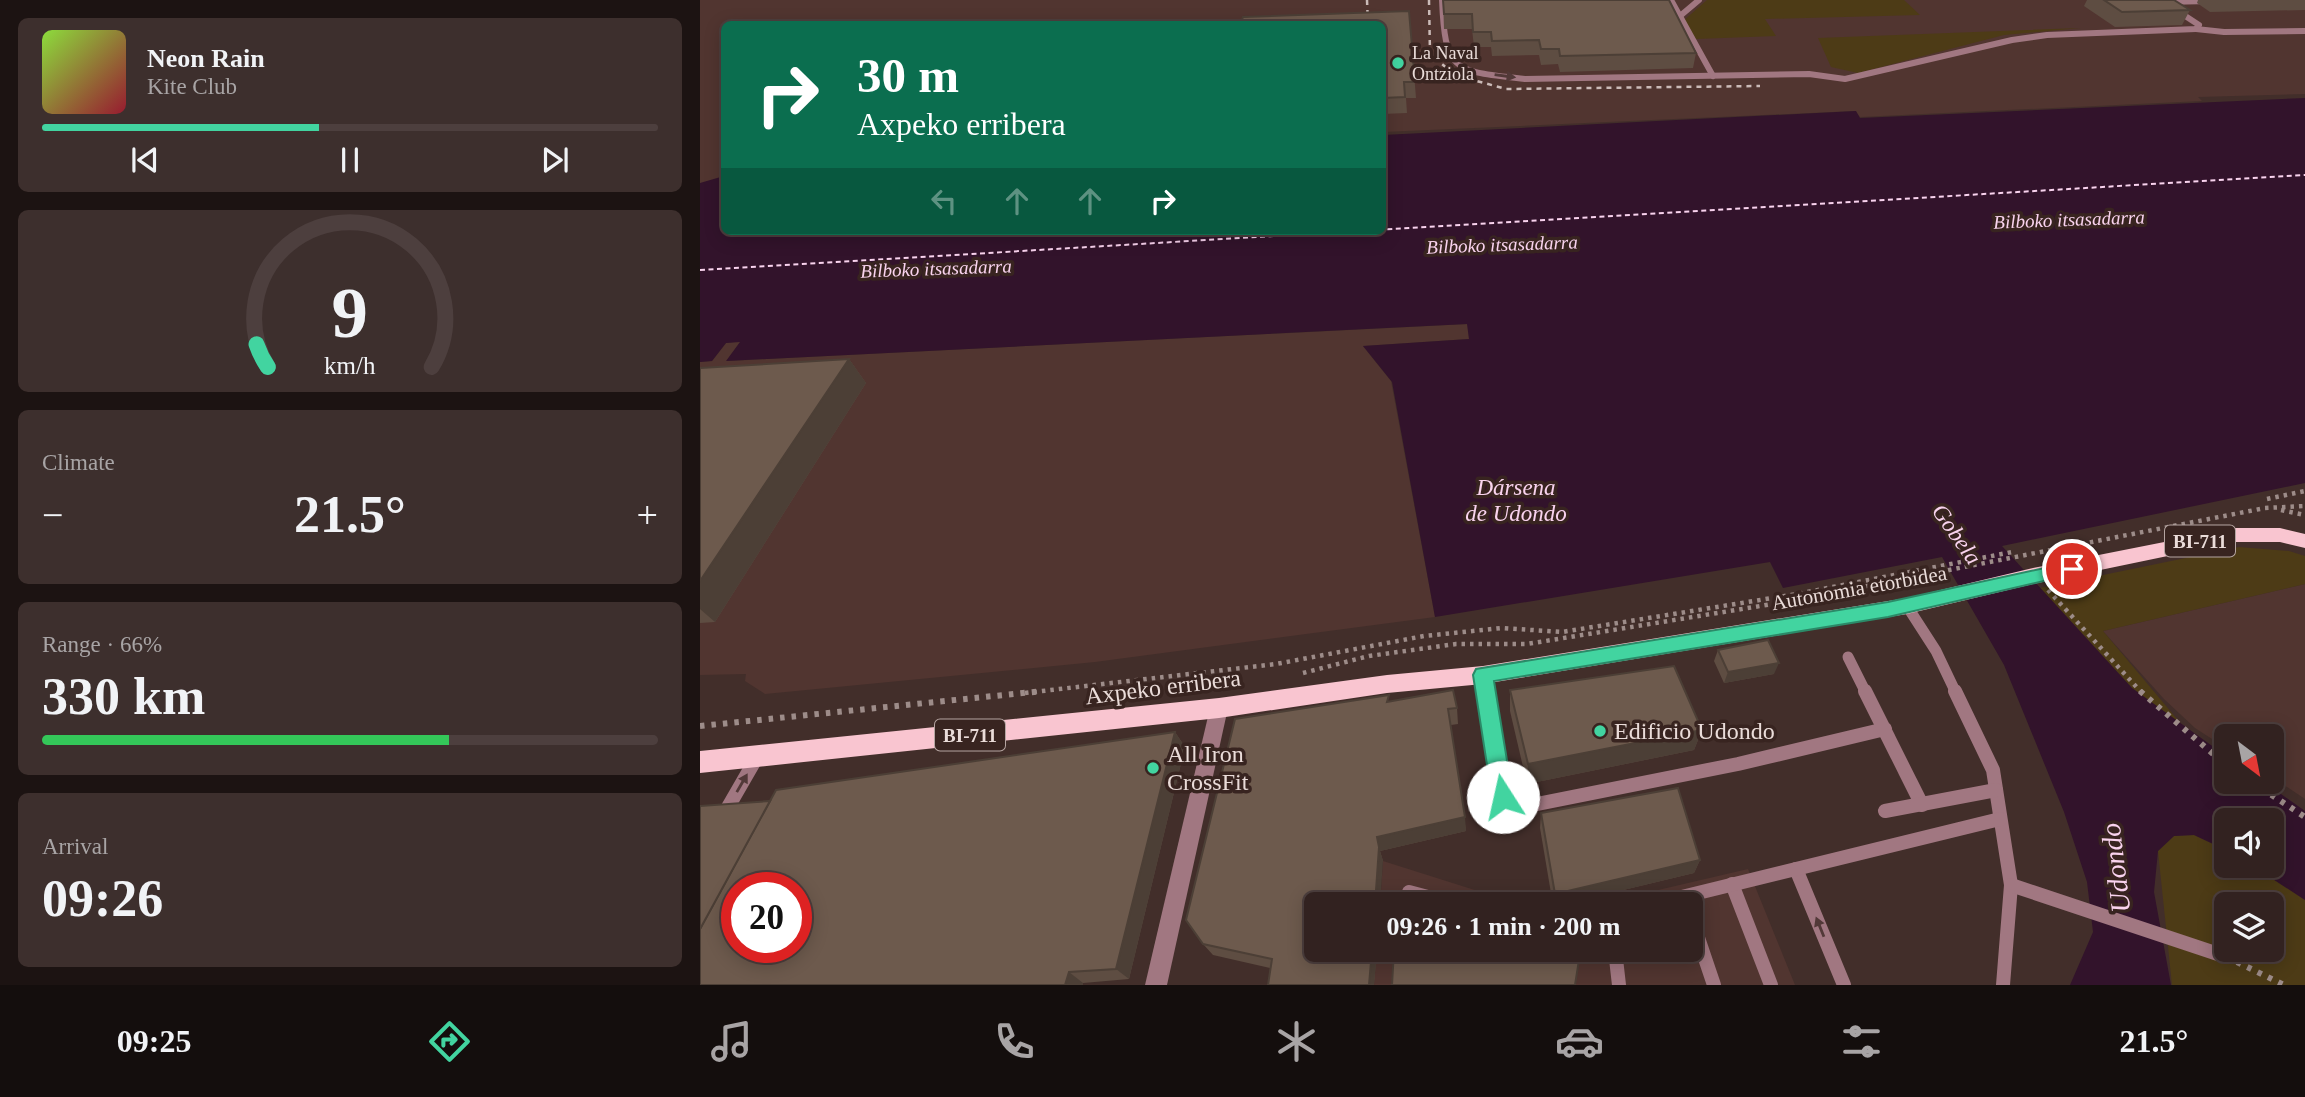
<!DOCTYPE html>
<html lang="en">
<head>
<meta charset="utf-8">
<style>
  body { margin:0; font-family:"Times New Roman",serif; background:#3d2f2d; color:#f1f3f6; height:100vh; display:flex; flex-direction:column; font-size:26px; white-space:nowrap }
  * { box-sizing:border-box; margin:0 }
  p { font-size:23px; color:#a8a4a5 }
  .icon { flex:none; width:38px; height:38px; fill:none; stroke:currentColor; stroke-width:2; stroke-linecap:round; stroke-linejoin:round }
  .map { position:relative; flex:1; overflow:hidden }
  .side { display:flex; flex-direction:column; gap:18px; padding:18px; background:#1c1312; width:700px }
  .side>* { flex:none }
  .guide { position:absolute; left:21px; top:21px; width:665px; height:214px; border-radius:10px; box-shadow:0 4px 18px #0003,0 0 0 2px #4d3f3e; background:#0b6e4f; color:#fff; overflow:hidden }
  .needle { width:46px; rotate:148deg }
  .fabs { position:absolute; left:1514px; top:724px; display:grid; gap:14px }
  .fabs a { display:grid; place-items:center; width:70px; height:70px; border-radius:10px; background:#322220; box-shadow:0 4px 18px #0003,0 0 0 2px #4d3f3e; font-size:35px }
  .speed { position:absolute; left:21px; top:872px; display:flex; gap:14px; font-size:35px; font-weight:700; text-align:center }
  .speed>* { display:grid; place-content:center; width:91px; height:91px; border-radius:50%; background:#322220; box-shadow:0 4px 18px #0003,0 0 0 2px #4d3f3e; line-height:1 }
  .speed .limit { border:10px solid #d22; background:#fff; color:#111 }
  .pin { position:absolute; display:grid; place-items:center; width:60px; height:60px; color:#fff; margin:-30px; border:4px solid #fff; border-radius:50%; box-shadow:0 2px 7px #0007 }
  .me { position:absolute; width:77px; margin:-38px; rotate:350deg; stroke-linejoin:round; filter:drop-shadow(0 0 5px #0008) }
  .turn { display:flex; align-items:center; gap:24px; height:147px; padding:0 21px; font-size:32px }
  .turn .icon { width:91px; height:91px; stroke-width:2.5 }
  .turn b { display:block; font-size:49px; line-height:60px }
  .lanes { display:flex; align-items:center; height:66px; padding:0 21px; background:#0003; justify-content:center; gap:35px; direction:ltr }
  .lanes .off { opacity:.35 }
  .big { font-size:52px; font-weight:600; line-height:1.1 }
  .side .tile { flex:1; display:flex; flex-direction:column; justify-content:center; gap:10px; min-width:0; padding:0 24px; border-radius:10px; background:#3d2f2d }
  .side .dial { align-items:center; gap:0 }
  .dial svg { height:182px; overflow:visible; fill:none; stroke:#4d3f3e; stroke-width:7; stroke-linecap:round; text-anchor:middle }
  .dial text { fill:#f1f3f6; stroke:none }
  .song { display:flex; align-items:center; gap:21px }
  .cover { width:84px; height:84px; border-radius:10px; background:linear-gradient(135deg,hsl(90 70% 55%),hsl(350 70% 35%)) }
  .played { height:7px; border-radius:4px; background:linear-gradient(90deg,#42d4a0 45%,#4d3f3e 45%) }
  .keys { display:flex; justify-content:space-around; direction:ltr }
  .heat { display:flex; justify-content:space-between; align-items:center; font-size:38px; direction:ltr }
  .charge { height:10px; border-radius:5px; background:linear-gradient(90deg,#34c759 66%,#4d3f3e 0) }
  .trip { position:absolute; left:604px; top:892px; width:399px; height:70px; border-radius:10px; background:#322220; box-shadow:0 4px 18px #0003,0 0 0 2px #4d3f3e; font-weight:600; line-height:70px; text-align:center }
  .tabs { display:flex; height:112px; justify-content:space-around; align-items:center; background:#140e0d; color:#a8a4a5 }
  .tabs .icon { width:49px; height:49px }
  .tabs .current { color:#42d4a0 }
  .tabs b { font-size:32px; color:#f1f3f6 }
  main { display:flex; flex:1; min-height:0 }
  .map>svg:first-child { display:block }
  .built { fill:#513530 }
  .green { fill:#4d3b16; fill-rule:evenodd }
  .water { fill:#32132b }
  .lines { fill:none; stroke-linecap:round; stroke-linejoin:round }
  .ferry { stroke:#f9d3ee; stroke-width:2; stroke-dasharray:5 3.5; stroke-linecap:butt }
  .path-far1 { stroke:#9d8c89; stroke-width:4.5; stroke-dasharray:3.5 5; stroke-linecap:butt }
  .path { stroke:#9d8c89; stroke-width:6; stroke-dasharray:4.5 7; stroke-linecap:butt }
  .service-far2 { stroke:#a17781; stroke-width:6 }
  .service-far1 { stroke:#a17781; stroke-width:11 }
  .service { stroke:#a17781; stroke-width:14 }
  .minor { fill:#a17781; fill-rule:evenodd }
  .primary { fill:#f9c5d0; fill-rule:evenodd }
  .rail { stroke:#cbbbb8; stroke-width:2.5; stroke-dasharray:5 5; stroke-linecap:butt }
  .wall { fill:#5e4d42 }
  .shaded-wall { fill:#4c3f36 }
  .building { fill:#6d5a4d; stroke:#4c3f36; stroke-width:2; fill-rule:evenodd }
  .oneway { fill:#523938 }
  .route { fill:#42d4a0; stroke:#2b8a68; stroke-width:2 }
  .poi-dot { fill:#42d4a0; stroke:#382420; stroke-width:2.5 }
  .labels { text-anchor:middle; stroke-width:7; stroke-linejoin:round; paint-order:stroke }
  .far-poi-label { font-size:18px; fill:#eadcd9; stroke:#382420; text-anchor:start }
  .far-water-label { font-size:19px; font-style:italic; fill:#f9d3ee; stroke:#382420 }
  .shield { fill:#382420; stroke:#b5a5a2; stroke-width:2 }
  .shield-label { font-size:19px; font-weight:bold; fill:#eadcd9 }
  .street-label { font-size:21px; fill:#eadcd9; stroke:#382420 }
  .water-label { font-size:23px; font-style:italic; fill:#f9d3ee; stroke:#382420 }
  .near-street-label { font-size:24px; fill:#eadcd9; stroke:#382420 }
  .near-poi-label { font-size:24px; fill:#eadcd9; stroke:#382420; text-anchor:start }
  .near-water-label { font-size:28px; font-style:italic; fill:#f9d3ee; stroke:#382420 }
</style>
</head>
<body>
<main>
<section class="side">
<div class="tile">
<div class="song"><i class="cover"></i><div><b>Neon Rain</b><p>Kite Club</p></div></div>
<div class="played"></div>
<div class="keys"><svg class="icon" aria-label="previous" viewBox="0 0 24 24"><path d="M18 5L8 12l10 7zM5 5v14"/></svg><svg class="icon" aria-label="pause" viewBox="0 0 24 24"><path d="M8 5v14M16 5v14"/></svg><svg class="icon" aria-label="next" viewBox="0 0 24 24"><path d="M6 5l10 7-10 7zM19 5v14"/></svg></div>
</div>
<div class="tile dial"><svg viewBox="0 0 100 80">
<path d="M14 69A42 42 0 1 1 86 69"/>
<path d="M14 69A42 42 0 0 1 9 59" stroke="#42d4a0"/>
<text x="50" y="56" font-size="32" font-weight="700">9</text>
<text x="50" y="72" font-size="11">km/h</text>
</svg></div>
<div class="tile"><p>Climate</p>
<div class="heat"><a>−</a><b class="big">21.5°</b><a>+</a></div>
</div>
<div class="tile"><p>Range · 66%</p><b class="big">330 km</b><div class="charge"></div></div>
<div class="tile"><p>Arrival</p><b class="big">09:26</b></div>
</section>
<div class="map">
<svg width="1605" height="985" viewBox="0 0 1605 985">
  <rect width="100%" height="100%" fill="#422e2a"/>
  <!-- built -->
  <g class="built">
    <polygon points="0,0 1605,0 1605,94 1498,97 1502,101 1160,117 1155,111 683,132 682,24 24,24 24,177 0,184"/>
    <polygon points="768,324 769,339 663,346 691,381 735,617 395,662 65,694 45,681 46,674 0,675 0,362 12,361 26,343 41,341 27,361"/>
    <polygon points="1605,584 1605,799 1572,777 1572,737 1526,737 1526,748 1495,728 1464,699 1403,631"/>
    <polygon points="683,861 822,905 680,905"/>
    <polygon points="1048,869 1095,985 674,985 677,950 990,950 990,905 894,905"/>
  </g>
  <!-- green -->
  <g class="green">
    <polygon points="1007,0 1204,0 1220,15 1065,19 1076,36 996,39 983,21"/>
    <polygon points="1381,28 1304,35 1158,73 1131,67 1118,38"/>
    <polygon points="1539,547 1589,551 1605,556 1605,584 1403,631 1482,725 1432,688 1340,588"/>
    <path d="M1494 835 1526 850V866H1553L1605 900V985H1472L1458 851 1474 836ZM1526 905H1572V950H1526Z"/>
  </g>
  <!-- water -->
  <polygon class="water" points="1605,98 1605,483 1302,546 1432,688 1526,756 1526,782 1564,782 1605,811 1605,900 1553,866 1572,866 1572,821 1526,821 1526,850 1494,835 1474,836 1458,851 1454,892 1471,985 1370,985 1393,932 1387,882 1364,812 1304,665 1242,557 1083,588 1070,562 735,617 692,382 663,346 769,339 767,324 26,361 40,342 26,343 12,361 0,362 0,183 24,176 24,231 682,231 683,135 1156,111 1160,118"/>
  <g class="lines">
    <!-- ferry -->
    <polyline class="ferry" points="0,270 1605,175"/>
    <!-- path-far1 -->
    <g class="path-far1">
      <polyline points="1567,499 1605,491"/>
      <polyline points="1581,510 1605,515"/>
      <polyline points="1348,590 1442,693"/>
      <polyline points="603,673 669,656 756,644 827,644 1091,601 1565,508 1605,506"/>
      <polyline points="325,693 576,664 724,636 802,628 862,632 1097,594 1312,552"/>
    </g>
    <!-- path -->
    <g class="path">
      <polyline points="1440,691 1526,765"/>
      <polyline points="0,726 343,691"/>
      <polyline points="1552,782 1605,817"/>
      <polyline points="1537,962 1584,985"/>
    </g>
    <!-- service-far2 -->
    <g class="service-far2">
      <path d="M742 0C745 74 755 71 825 79L1109 74 1145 79 1312 40 1347 35 1496 29 1499 25 1461 0"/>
      <polyline points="971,0 1013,76"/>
      <polyline points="1463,2 1510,1"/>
      <polyline points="980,16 999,0"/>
      <polyline points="1496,29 1524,32 1605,31"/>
    </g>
    <!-- service-far1 -->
    <g class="service-far1">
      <polyline points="1207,606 1236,651 1256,693"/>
      <polyline points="1148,657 1166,693"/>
      <polyline points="783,675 786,693"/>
    </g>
    <!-- service -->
    <g class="service">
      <polyline points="786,691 803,797 805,805 812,809 1038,764 1185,729"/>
      <polyline points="1165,691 1222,805"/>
      <polyline points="1255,691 1293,770 1311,885 1303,985"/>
      <polyline points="27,809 57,757"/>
      <polyline points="1185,811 1296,790"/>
      <polyline points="1096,869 1144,985"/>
      <polyline points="1032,884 1071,985"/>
      <polyline points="1311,885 1524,956"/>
      <polyline points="709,892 758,905"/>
      <polyline points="949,905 1300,819"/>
      <polyline points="990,914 1014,985"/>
      <polyline points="915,950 919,985"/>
    </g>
    <!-- minor -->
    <polygon class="minor" points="519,700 525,703 528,708 467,985 445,985 510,708 513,703"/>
    <!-- primary -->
    <polygon class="primary" points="1535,528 1580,528 1605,534 1605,548 1580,542 1535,542 1333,584 1207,614 783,684 687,693 519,718 0,773 0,751 519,698 687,675 783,666 1207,598 1333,568"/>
    <!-- rail -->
    <g class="rail">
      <polyline points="667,0 668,24"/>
      <polyline points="729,0 730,54 755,75 806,89 1060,86"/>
    </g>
  </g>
  <!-- wall -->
  <g class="wall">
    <polygon points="743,0 996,53 993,68 860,72 858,64 841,65 839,55 792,56 791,47 774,47 772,29 744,29"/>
    <polygon points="1387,0 1474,0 1490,10 1482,25 1415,27 1384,6"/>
    <polygon points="1498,0 1605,0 1605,10 1510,12 1497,3"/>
    <polygon points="709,11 716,98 706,98 707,113 682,114 682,24"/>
    <polygon points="149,359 166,383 15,622 0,623 0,368"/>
    <polygon points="1018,650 1074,674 1024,683 1014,661"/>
    <polygon points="810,690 1002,730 994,750 827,784 810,711"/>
    <polygon points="690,701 757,708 758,724 751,725 766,831 680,851 683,861 616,950 677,950 674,985 568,985 570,968 513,955 503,944"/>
    <polygon points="475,732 485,747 429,979 383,983 383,985 0,985 70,801"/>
    <polygon points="841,813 1000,860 994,873 861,905 853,905 840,828"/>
  </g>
  <!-- shaded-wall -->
  <g class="shaded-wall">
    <polygon points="149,359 166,383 15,622 0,609 0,581"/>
    <polygon points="1079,663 1074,674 1024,683 1028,672"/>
    <polygon points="1002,730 994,750 827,784 828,764"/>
    <polygon points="475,732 485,747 429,979 416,969"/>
    <polygon points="765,817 766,831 680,851 683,861 680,905 675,905 677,837"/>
    <polygon points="1000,860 994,873 861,905 854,905 855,894"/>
    <polygon points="672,950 677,950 674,985 669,985"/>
    <polygon points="369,972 383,983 383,985 365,985"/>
  </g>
  <!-- building -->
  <g class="building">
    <polygon points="743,0 969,0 996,53 860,56 859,49 841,49 839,40 792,41 791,32 773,32 772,14 744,14"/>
    <polygon points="1404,0 1474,0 1490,10 1422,12"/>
    <polygon points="709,11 715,82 704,82 705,97 682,98 682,24 540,24 543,17"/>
    <polygon points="149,359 0,581 0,368"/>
    <polygon points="1068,640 1079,663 1028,672 1018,650"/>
    <polygon points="974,666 1002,730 828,764 810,690"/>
    <polygon points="753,690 757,708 748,709 765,817 677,837 679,847 675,905 616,905 616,950 672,950 669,985 568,985 572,959 503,944 486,920 535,719 689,695 687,702"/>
    <path d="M475 732 416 969 369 972 365 985H0V929L76 790ZM37 887H96V947H37Z"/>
    <polygon points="978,788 1000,860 855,894 841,813"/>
    <polygon points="70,801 0,929 0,806"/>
    <polygon points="694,950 863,950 880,954 875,985 692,985"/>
  </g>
  <!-- one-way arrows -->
  <defs><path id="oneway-solid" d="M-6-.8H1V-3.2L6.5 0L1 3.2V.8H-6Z" transform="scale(1.75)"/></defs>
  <g class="oneway">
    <use href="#oneway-solid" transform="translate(805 76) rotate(8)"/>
    <use href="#oneway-solid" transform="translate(42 783) rotate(-60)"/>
    <use href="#oneway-solid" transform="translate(1120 927) rotate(-112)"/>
  </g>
  <!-- route -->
  <polygon class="route" points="1372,562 1378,564 1381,569 1378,573 1188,617 794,681 813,797 810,805 803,808 795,805 792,797 773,675 776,669 1188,602"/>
  <!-- markers -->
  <g class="poi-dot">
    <circle cx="698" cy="63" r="7"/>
    <circle cx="900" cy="731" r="7"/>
    <circle cx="453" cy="768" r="7"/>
  </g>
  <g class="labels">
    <!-- far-poi labels -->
    <g class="far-poi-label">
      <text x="712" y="59">La Naval<tspan x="712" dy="21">Ontziola</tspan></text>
    </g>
    <!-- far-water labels -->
    <g class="far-water-label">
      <text transform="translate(1369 219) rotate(-2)" y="7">Bilboko itsasadarra</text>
      <text transform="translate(802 244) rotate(-2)" y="7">Bilboko itsasadarra</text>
      <text transform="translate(236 268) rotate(-2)" y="7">Bilboko itsasadarra</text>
    </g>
    <!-- shield labels -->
    <g class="shield">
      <rect x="1465" y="525.5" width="70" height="31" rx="5"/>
      <rect x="235" y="719.5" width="70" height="31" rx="5"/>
    </g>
    <g class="shield-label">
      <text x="1500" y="548">BI-711</text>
      <text x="270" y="742">BI-711</text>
    </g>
    <!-- street labels -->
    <g class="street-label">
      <text transform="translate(1159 588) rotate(-10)" y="7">Autonomia etorbidea</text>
    </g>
    <!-- water labels -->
    <g class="water-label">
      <text x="816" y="495">Dársena<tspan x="816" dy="26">de Udondo</tspan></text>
      <text transform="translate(1257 534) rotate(55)" y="8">Gobela</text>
    </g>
    <!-- near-street labels -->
    <g class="near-street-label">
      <text transform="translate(463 687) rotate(-7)" y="8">Axpeko erribera</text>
    </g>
    <!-- near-poi labels -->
    <g class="near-poi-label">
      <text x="914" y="739">Edificio Udondo</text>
      <text x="467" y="762">All Iron<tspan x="467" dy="28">CrossFit</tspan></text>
    </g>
    <!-- near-water labels -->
    <g class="near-water-label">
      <text transform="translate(1415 868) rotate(-97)" y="10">Udondo</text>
    </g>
  </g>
</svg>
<div class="fabs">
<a><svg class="needle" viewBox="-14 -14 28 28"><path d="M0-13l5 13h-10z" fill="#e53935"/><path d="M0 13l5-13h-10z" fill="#a8a4a5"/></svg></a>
<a><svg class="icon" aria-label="sound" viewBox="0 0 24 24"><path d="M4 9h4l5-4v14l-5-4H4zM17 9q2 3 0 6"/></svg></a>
<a><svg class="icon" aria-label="layers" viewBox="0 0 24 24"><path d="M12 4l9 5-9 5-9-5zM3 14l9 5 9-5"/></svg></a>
</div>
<div class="speed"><div class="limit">20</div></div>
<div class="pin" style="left:1372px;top:569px;background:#d93025"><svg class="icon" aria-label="arrive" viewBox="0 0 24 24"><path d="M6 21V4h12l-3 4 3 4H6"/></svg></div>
<svg class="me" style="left:803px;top:797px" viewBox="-20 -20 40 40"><circle r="19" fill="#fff"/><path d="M0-13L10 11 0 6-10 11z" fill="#42d4a0"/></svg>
<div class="trip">09:26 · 1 min · 200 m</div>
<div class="guide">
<div class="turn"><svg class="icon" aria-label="right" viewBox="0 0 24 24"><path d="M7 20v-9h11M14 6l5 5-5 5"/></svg><div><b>30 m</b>Axpeko erribera</div></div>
<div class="lanes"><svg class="icon off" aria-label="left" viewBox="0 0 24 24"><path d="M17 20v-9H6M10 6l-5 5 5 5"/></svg><svg class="icon off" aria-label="ahead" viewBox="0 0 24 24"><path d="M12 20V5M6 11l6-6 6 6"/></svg><svg class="icon off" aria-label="ahead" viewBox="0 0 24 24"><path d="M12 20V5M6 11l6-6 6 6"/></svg><svg class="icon" aria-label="right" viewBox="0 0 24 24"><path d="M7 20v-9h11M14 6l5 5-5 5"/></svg></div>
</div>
</div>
</main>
<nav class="tabs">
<b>09:25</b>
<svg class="icon current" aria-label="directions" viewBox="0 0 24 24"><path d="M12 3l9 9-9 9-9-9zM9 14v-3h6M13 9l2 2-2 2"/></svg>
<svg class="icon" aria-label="music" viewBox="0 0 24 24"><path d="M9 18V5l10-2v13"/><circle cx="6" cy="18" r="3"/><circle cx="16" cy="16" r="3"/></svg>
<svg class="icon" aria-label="phone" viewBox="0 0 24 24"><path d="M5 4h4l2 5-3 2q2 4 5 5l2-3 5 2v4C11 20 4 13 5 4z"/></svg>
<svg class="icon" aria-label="climate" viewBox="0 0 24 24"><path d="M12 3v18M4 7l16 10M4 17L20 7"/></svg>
<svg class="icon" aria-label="car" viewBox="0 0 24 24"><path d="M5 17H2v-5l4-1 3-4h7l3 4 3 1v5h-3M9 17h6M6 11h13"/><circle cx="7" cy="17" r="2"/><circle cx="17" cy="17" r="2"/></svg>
<svg class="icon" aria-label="filters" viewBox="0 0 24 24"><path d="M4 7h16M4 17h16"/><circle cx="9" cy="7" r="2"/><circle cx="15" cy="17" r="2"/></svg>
<b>21.5°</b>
</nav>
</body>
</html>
